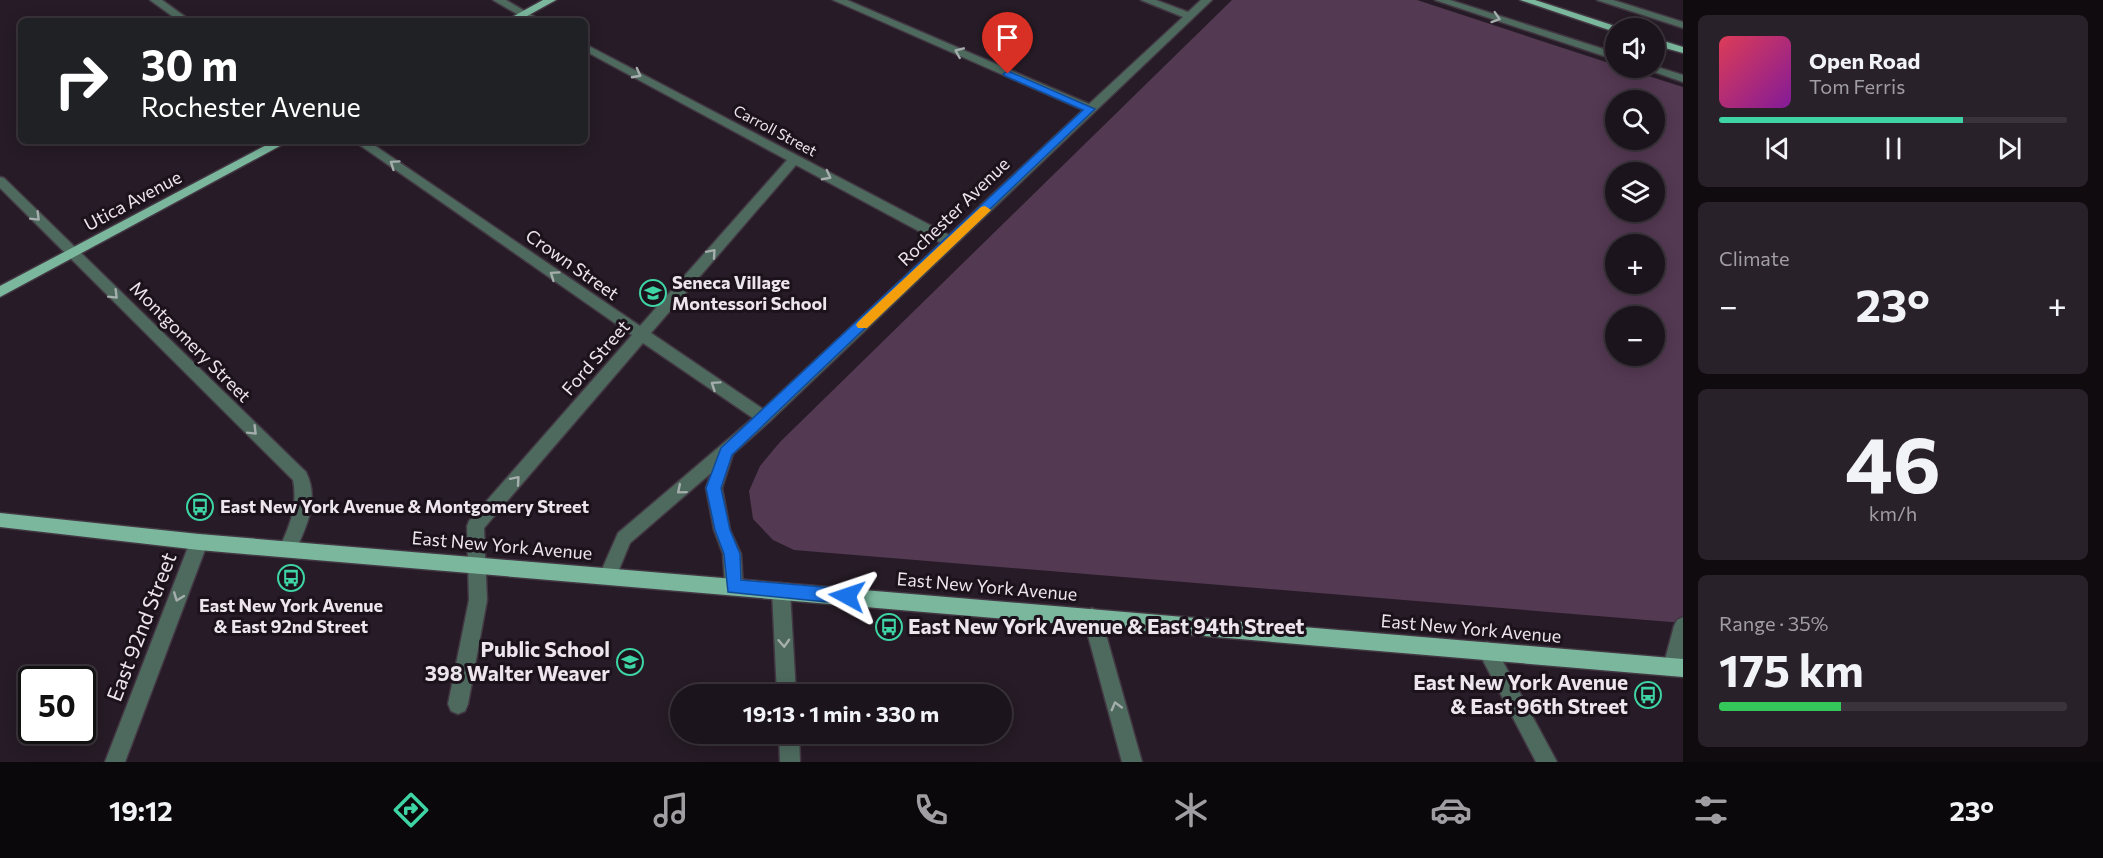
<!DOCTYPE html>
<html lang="en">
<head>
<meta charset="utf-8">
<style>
  body { margin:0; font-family:Commissioner,sans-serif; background:#292129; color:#f1f3f6; height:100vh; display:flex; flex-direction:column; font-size:22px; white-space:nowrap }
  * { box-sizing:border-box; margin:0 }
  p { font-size:20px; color:#a09ea3 }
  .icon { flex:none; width:33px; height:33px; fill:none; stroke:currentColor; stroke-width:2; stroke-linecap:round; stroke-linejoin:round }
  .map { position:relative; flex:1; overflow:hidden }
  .drawer { display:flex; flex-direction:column; gap:15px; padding:15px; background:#0f0b0f; width:420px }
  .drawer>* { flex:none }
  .guide { position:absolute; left:18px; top:18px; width:570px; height:126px; border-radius:9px; box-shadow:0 3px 15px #0003,0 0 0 2px #3a333b; background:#202124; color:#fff; overflow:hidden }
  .buttons { position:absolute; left:1605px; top:18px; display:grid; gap:12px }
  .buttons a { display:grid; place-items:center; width:60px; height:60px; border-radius:50%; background:#1c141c; box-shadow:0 3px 15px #0003,0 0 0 2px #3a333b; font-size:30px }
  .speed { position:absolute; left:18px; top:666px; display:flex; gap:12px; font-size:30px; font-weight:700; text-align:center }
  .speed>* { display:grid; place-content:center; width:78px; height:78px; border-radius:50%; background:#1c141c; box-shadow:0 3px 15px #0003,0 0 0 2px #3a333b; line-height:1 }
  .speed .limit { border:3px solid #111; border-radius:9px; background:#fff; color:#111 }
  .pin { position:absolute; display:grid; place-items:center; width:51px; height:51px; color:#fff; margin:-62px -26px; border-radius:50% 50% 50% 0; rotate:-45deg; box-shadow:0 0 6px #0007 }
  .pin .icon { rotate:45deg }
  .me { position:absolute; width:66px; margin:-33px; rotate:275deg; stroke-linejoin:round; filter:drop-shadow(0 0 4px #0008) }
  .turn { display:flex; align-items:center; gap:21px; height:126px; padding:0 24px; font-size:27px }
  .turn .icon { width:78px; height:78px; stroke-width:2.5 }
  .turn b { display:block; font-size:42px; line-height:51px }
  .big { font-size:45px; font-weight:700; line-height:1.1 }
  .drawer .card { flex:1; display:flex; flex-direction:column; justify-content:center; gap:9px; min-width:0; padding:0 21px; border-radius:9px; background:#292129 }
  .drawer .dial { align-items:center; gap:0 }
  .dial b { font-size:78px; line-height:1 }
  .song { display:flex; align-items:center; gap:18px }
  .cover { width:72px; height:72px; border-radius:9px; background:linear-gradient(135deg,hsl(350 70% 55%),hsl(290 70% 35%)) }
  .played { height:6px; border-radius:3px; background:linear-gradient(90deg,#3ed4a3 70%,#3a333b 70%) }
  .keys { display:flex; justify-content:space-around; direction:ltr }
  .heat { display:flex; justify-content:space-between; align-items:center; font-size:33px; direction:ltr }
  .charge { height:9px; border-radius:4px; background:linear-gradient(90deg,#34c759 35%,#3a333b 0) }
  .trip { position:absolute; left:670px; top:684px; width:342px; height:60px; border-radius:30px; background:#1c141c; box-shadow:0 3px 15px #0003,0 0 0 2px #3a333b; font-weight:700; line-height:60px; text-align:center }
  .tabs { display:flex; height:96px; justify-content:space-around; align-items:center; background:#0b080b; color:#a09ea3 }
  .tabs .icon { width:42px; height:42px }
  .tabs .on { color:#3ed4a3 }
  .tabs b { font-size:27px; color:#f1f3f6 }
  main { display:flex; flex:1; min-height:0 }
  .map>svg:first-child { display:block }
  .green { fill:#533952; fill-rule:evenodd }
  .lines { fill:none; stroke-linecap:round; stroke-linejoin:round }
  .minor-casing { stroke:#423742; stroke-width:3 }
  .major-casing { stroke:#423742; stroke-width:3 }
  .minor { fill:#4e6a5e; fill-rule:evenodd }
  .major { fill:#7ab79d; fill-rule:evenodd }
  .oneway { stroke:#a5aeac }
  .route { fill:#1a73e8; stroke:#114b97; stroke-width:1.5 }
  .slow { fill:#f59e0b }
  .labels { text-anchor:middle; stroke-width:6; stroke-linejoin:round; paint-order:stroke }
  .far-street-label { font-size:15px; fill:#ede5ec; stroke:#1c121c }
  .street-label { font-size:18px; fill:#ede5ec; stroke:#1c121c }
  .poi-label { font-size:18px; font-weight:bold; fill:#ede5ec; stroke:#1c121c; text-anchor:start }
  .near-street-label { font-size:21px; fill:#ede5ec; stroke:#1c121c }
  .near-poi-label { font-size:21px; font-weight:bold; fill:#ede5ec; stroke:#1c121c; text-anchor:end }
</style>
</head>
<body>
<main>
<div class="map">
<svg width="1683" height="762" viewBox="0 0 1683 762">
  <rect width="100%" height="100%" fill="#261b26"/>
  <!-- green -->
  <path class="green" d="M1232 0H1417L1615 65 1616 68H1623L1683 87V623L794 550 773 540 753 519 749 491 760 466 780 442ZM1616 100H1654V140H1616ZM1616 172H1654V212H1616ZM1616 244H1654V284H1616ZM1616 316H1654V356H1616Z"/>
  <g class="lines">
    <defs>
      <g id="minor">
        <polygon points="150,0 162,0 191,21 179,21"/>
        <polygon points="493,0 506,0 542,21 529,21"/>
        <path d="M833 0H847L1089 104 1183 17 1141 0H1156L1188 12 1201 0H1212L769 422 733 454 722 488 730 530 741 554 743 587 740 593 734 595 728 593 725 587 723 554 714 530 706 488 711 473 630 543 614 582 608 584 602 582 599 576 618 533 753 418 643 343 484 528 487 600 468 704 465 711 458 714 451 711 448 704 469 600 467 526 469 521 632 335 354 141H368L640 326 787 160 585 51V44L949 235 1083 110ZM796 165 941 243 763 409 651 333Z"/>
        <polygon points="1435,0 1450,0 1616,53 1616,60"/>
        <polygon points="1597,0 1613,0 1683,22 1683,28"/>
        <polygon points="1654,66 1683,75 1683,82 1643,68"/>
        <path d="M0 177 4 178 306 472C320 500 306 528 294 554L288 557 282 554 279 549C290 525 298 506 293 480L0 188Z"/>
        <polygon points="199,534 205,537 208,542 125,762 105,762 190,542 193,537"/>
        <polygon points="781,583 787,585 790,591 796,694 777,694 772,591 775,585"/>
        <polygon points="1092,608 1098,611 1101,617 1142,762 1122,762 1083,617 1086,611"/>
        <polygon points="1683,617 1683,661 1679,673 1672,676 1665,673 1663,667 1674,626 1677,620"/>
        <polygon points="1487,642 1494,645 1557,762 1536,762 1478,651 1480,645"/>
        <polygon points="779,734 799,734 800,762 780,762"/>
      </g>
      <g id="major">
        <polygon points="543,0 556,0 518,21 505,21"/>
        <polygon points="1520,0 1535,0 1621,28 1612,31"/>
        <polygon points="1654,38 1683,47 1683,53 1654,45"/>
        <polygon points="274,141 289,141 0,297 0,286"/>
        <polygon points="0,513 199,534 1683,659 1683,677 199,550 0,527"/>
      </g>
    </defs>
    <!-- minor casing -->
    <use href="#minor" class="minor-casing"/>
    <!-- major casing -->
    <use href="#major" class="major-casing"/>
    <!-- minor -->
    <use href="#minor" class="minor"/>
    <!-- major -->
    <use href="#major" class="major"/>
  </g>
  <!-- one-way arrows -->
  <defs><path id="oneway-chevron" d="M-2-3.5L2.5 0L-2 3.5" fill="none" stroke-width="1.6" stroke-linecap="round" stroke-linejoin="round" transform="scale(1.5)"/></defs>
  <g class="oneway">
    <use href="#oneway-chevron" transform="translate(1496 18) rotate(18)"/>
    <use href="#oneway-chevron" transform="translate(959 52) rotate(-157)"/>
    <use href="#oneway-chevron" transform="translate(637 74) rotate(28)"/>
    <use href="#oneway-chevron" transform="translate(394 164) rotate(-145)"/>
    <use href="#oneway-chevron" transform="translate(827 176) rotate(28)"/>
    <use href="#oneway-chevron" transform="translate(36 217) rotate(45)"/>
    <use href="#oneway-chevron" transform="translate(712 253) rotate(-49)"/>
    <use href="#oneway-chevron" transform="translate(554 275) rotate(-145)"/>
    <use href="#oneway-chevron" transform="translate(114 295) rotate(45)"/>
    <use href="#oneway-chevron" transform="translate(715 385) rotate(-146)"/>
    <use href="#oneway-chevron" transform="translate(253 431) rotate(45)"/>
    <use href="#oneway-chevron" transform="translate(516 480) rotate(-49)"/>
    <use href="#oneway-chevron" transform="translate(681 490) rotate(140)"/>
    <use href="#oneway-chevron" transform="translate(178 597) rotate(111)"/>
    <use href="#oneway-chevron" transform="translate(784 643) rotate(87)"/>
    <use href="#oneway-chevron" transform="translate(1116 706) rotate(-105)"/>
  </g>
  <!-- route -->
  <polygon class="route" points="1008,71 1095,109 732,455 721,488 730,530 740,554 741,580 847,589 852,591 855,596 852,602 847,604 728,592 724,554 715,530 706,488 721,448 1083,110 1005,76 1003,74"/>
  <!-- slow -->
  <polygon class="slow" points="985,206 991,210 989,212 867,328 858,328 856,325 858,322 981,207"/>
  <!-- icons -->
  <defs>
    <symbol id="school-ring" viewBox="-11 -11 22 22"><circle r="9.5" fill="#1c121c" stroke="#3ed4a3" stroke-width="1.5"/><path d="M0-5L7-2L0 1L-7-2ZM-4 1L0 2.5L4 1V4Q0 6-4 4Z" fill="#3ed4a3"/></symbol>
    <symbol id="bus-ring" viewBox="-11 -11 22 22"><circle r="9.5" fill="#1c121c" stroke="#3ed4a3" stroke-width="1.5"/><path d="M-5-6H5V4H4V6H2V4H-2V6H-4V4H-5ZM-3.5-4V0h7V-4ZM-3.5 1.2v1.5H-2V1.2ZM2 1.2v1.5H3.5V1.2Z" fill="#3ed4a3"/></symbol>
  </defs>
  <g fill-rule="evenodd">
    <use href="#school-ring" x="638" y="278" width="30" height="30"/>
    <use href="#bus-ring" x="185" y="492" width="30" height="30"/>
    <use href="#bus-ring" x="276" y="563" width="30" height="30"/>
    <use href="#bus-ring" x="874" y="612" width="30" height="30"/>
    <use href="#school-ring" x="615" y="647" width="30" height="30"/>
    <use href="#bus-ring" x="1633" y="680" width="30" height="30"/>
  </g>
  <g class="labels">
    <!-- far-street labels -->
    <g class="far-street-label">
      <text transform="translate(775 131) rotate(28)" y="5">Carroll Street</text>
    </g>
    <!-- street labels -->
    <g class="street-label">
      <text transform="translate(133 201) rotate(-28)" y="6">Utica Avenue</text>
      <text transform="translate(954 212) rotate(-44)" y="6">Rochester Avenue</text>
      <text transform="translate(572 265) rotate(35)" y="6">Crown Street</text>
      <text transform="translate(190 342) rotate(45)" y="6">Montgomery Street</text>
      <text transform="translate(596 358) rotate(-49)" y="6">Ford Street</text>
      <text transform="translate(502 546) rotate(5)" y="6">East New York Avenue</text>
      <text transform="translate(987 587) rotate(5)" y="6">East New York Avenue</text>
      <text transform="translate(1471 629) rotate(5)" y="6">East New York Avenue</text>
    </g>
    <!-- poi labels -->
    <g class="poi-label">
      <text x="672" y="289">Seneca Village<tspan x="672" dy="21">Montessori School</tspan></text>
      <text x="220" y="513">East New York Avenue &amp; Montgomery Street</text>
      <text x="291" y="612" text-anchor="middle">East New York Avenue<tspan x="291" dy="21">&amp; East 92nd Street</tspan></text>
    </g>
    <!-- near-street labels -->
    <g class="near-street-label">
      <text transform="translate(142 627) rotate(-69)" y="7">East 92nd Street</text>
    </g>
    <!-- near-poi labels -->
    <g class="near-poi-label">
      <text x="908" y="634" text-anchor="start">East New York Avenue &amp; East 94th Street</text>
      <text x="610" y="657">Public School<tspan x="610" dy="24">398 Walter Weaver</tspan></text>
      <text x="1628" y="690">East New York Avenue<tspan x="1628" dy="24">&amp; East 96th Street</tspan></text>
    </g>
  </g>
</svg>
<div class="buttons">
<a><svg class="icon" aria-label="sound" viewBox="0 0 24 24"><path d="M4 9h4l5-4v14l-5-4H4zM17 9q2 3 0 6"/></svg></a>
<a><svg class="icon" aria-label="search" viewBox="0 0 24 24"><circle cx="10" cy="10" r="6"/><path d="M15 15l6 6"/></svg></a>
<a><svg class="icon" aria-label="layers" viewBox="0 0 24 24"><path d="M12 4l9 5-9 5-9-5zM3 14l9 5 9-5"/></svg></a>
<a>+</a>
<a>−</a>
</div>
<div class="speed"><div class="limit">50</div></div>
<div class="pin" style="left:1008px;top:74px;background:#d93025"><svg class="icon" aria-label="arrive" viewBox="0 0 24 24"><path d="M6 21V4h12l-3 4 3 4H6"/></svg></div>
<svg class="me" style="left:847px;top:596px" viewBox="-20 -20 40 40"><path d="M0-17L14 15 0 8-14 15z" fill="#1a73e8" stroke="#fff" stroke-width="4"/></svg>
<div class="trip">19:13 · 1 min · 330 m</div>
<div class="guide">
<div class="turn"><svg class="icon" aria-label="right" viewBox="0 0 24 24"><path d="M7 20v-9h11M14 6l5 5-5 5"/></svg><div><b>30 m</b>Rochester Avenue</div></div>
</div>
</div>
<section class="drawer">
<div class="card">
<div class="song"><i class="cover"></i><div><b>Open Road</b><p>Tom Ferris</p></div></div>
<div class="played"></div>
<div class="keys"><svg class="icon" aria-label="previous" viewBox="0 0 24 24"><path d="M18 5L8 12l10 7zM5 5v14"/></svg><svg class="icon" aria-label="pause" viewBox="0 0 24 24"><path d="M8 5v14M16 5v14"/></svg><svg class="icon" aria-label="next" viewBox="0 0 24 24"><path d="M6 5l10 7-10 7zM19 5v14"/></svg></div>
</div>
<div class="card"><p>Climate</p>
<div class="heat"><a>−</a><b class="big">23°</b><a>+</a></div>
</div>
<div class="card dial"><b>46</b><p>km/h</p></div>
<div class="card"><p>Range · 35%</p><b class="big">175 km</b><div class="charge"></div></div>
</section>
</main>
<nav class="tabs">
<b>19:12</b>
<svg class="icon on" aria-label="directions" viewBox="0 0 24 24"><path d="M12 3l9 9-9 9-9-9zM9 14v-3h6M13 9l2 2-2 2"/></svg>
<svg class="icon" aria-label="music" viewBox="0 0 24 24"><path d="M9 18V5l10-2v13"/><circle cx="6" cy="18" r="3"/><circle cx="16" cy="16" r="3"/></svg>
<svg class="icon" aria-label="phone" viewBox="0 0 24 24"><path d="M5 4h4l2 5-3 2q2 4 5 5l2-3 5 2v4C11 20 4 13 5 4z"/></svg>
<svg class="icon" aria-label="climate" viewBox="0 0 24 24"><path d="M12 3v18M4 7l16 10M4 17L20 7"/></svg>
<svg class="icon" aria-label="car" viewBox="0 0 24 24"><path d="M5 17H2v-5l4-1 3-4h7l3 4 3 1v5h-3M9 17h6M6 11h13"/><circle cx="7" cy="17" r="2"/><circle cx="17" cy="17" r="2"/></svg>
<svg class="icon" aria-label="filters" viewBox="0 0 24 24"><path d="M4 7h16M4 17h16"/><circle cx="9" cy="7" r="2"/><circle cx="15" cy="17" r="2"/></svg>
<b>23°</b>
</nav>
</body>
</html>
